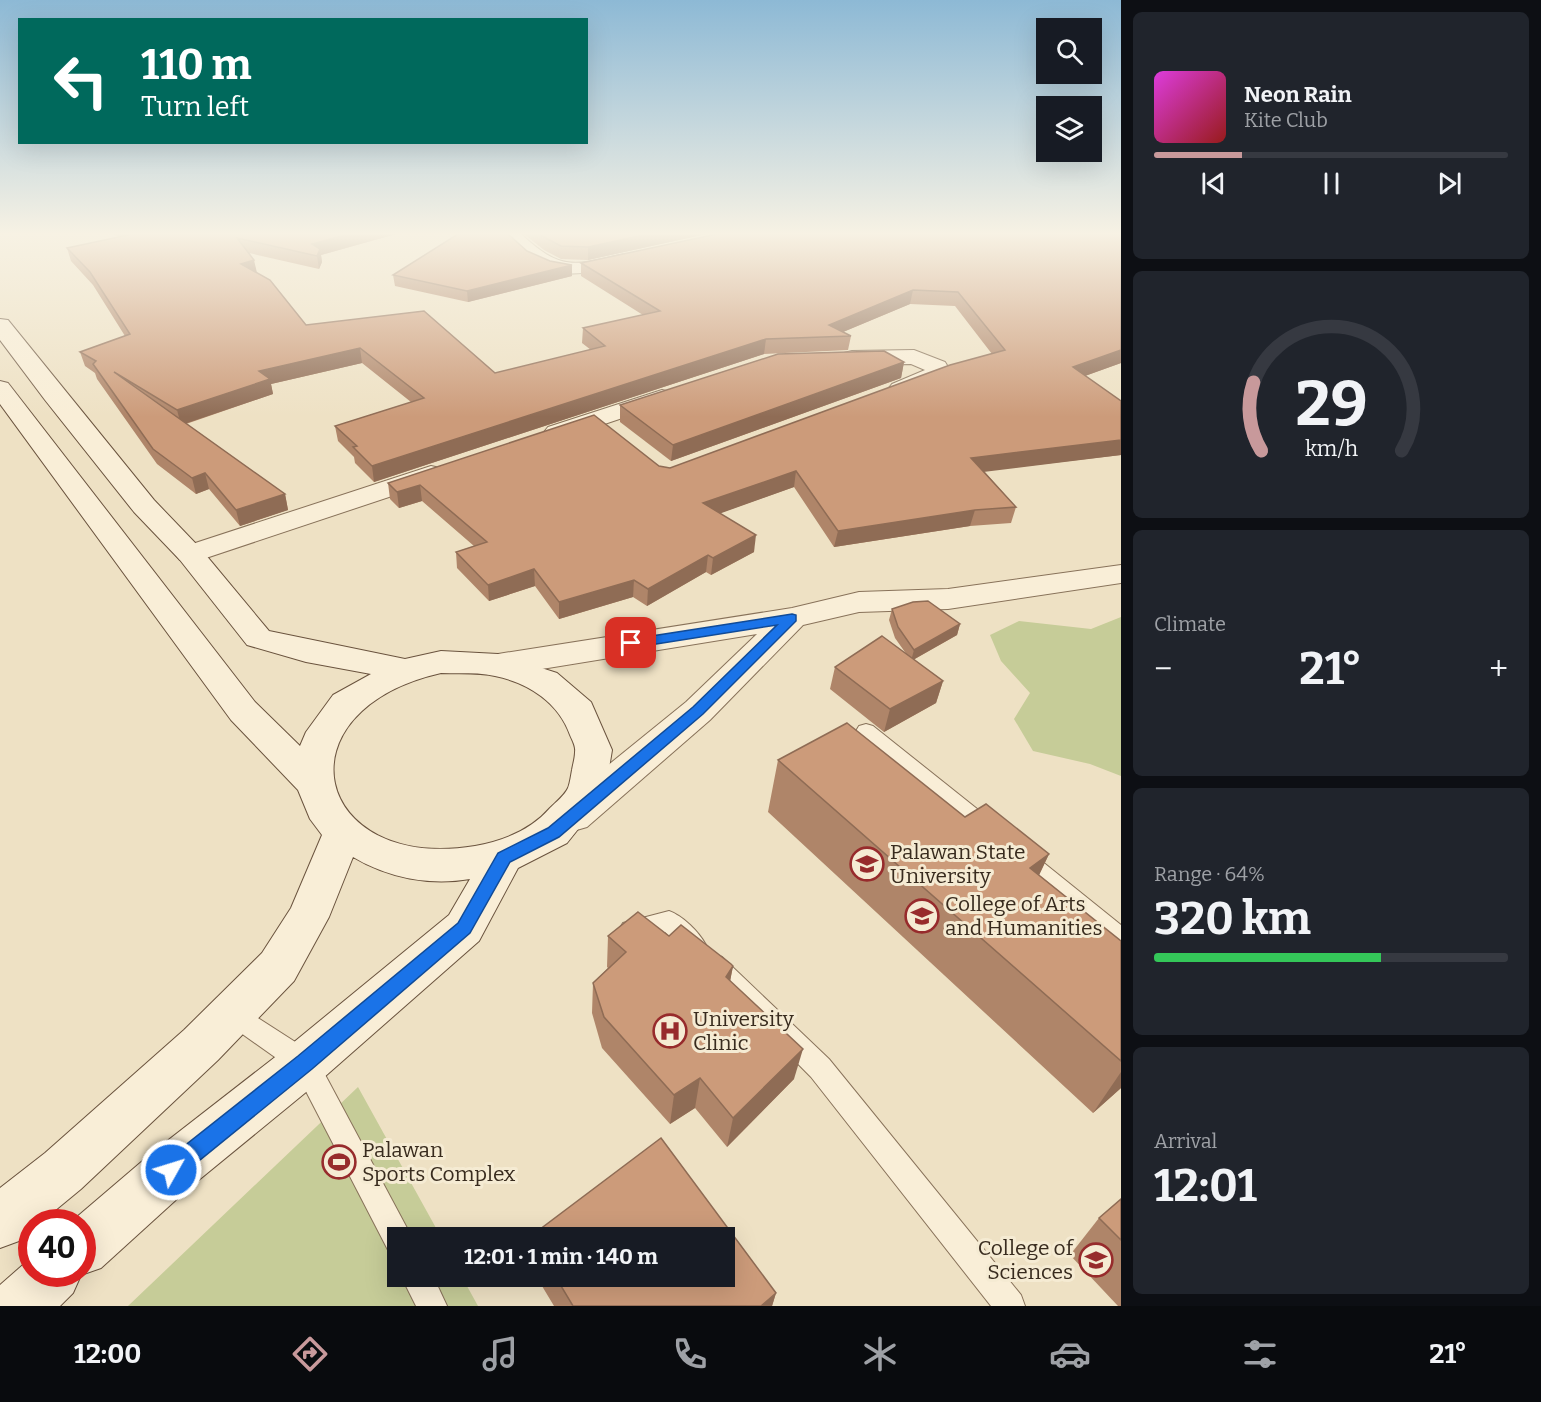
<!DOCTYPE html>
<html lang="en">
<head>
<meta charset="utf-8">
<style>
  body { margin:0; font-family:Bitter,serif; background:#20242c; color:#f1f3f6; height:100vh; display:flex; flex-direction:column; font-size:22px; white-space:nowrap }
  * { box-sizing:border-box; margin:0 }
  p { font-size:20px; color:#9ea1a6 }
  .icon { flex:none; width:33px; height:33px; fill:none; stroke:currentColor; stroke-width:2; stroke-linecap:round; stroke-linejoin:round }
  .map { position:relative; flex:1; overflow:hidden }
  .sheet { display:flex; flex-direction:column; gap:12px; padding:12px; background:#0d0f14; width:420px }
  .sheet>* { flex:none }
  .hud { position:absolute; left:18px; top:18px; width:570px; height:126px; border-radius:0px; box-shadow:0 6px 24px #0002; background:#00695c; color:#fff; overflow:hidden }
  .buttons { position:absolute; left:1036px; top:18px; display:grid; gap:12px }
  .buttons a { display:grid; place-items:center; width:66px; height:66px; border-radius:0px; background:#171b24; box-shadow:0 6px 24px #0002; font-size:30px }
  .speed { position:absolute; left:18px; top:1209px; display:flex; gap:12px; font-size:30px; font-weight:700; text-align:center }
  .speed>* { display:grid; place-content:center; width:78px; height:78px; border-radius:50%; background:#171b24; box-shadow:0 6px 24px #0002; line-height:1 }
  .speed .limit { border:9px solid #d22; background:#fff; color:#111 }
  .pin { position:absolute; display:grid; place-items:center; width:51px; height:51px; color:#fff; margin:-26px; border-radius:12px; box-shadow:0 3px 9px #0006 }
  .me { position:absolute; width:66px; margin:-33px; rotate:51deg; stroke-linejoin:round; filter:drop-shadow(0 0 4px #0008) }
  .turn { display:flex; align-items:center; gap:21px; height:126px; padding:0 24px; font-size:27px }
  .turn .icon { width:78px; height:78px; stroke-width:2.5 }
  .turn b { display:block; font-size:42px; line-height:51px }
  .big { font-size:45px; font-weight:700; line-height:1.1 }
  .sheet .tile { flex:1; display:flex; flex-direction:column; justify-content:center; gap:9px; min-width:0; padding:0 21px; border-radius:9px; background:#20242c }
  .sheet .dial { align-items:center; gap:0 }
  .dial svg { height:156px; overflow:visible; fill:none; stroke:#363941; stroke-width:7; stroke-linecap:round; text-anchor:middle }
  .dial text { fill:#f1f3f6; stroke:none }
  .song { display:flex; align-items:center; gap:18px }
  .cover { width:72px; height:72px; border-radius:9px; background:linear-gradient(135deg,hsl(300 70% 55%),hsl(0 70% 35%)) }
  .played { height:6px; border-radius:3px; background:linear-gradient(90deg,#c8999b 25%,#363941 25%) }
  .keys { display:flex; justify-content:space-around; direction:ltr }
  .heat { display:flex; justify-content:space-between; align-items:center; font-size:33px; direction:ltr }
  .charge { height:9px; border-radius:4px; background:linear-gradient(90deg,#34c759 64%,#363941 0) }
  .trip { position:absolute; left:387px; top:1227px; width:348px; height:60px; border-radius:0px; background:#171b24; box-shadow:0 6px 24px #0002; font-weight:700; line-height:60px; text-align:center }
  .tabs { display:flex; height:96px; justify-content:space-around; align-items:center; background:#090b0e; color:#9ea1a6 }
  .tabs .icon { width:42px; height:42px }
  .tabs .current { color:#c8999b }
  .tabs b { font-size:27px; color:#f1f3f6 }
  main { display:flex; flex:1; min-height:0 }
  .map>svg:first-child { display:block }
  .green { fill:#c6cc98 }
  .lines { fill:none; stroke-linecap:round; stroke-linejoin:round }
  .lane-casing { stroke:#88725a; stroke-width:2 }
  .street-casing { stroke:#88725a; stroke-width:2 }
  .secondary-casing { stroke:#6a533e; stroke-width:2 }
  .lane { fill:#f9eed7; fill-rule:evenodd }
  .street { fill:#f9eed7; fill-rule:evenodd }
  .secondary { fill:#f9eed7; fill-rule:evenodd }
  .wall { fill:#af8569 }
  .shaded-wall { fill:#8f6c55 }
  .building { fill:#cc9b7a; stroke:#8f6c55; stroke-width:1.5 }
  .route { fill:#1a73e8; stroke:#114b97; stroke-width:1.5 }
  .labels { text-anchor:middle; stroke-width:6; stroke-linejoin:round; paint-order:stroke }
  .near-poi-label { font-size:21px; fill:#382b1e; stroke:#f5ebd3; text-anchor:start }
</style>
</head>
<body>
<main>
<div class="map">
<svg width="1121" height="1306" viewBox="0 0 1121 1306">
  <rect width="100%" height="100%" fill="#eee1c4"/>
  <!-- green -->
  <g class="green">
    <polygon points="1121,617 1121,776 1090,764 1033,751 1014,719 1030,693 1001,661 990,635 1019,621 1091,629"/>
    <polygon points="358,1087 441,1237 398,1238 398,1276 462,1277 478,1306 128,1306"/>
  </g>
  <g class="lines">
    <defs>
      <g id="lane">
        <polygon points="866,724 873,726 996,824 999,830 996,836 988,838 980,836 859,736 856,731 859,726"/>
        <polygon points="1021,848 1029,851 1121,925 1121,949 1113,946 1013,863 1010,857 1013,851"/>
        <path d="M669 911C683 916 699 932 706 945L702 952C686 958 676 943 665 932L631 940 623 937 619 930 623 923Z"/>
        <polygon points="714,954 722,957 829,1059 1021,1295 1025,1306 991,1306 811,1077 706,971 702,964 706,957"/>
        <polygon points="233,1002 314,1054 408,1230 412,1238 398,1238 398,1254 388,1250 296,1072 224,1021 221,1013 224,1005"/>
        <polygon points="401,1276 433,1276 447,1306 416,1306"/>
      </g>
      <g id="street">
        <path d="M501 234H521C561 271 573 266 624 254L634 260 631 264C579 277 535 284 501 234Z"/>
        <polygon points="914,350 945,362 948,367 944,380 908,394 892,394 888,389 892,384 925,370 911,364 852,365 844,363 841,358 844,353 852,351"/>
        <polygon points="662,390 670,392 674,397 670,402 557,440 548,437 544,432 548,427"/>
        <polygon points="431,466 440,468 444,474 440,480 200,560 190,563 180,560 175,554 180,548"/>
        <polygon points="1121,565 1121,583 948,609 859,612 803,625 710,720 587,827 573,831 559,827 554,816 559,805 686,702 757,634 498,676 486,673 481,665 486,657 498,654 792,608 859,592 948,589"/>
      </g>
      <path id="secondary" d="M0 319 8 320 154 500 200 548 269 631 405 659 441 651 498 654 557 673 591 702 612 750 605 793 599 803 567 843 518 868 479 941 322 1079 189 1188 101 1268 81 1275 73 1293 60 1306H0V1285L32 1257V1274H82V1222H71L153 1152 288 1047 449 915 470 879C430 886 388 878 353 857L329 917 294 981 218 1060 81 1189 41 1222H32V1230L19 1241 0 1248V1188L45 1153 184 1030 262 953 291 908 322 835 310 819 298 790 231 720 0 404V381L8 383 255 702 300 746 306 732 333 695 371 674 306 662 247 645 180 560 134 512 45 400 0 340ZM441 673C459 674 478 672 495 676 529 683 559 703 570 735 572 740 576 746 575 752 575 758 573 764 572 770 571 775 570 783 568 788 565 795 556 802 550 808 531 830 503 841 475 846 313 872 275 711 441 673Z"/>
    </defs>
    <!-- lane casing -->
    <use href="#lane" class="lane-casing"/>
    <!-- street casing -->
    <use href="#street" class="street-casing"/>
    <!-- secondary casing -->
    <use href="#secondary" class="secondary-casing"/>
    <!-- lane -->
    <use href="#lane" class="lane"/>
    <!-- street -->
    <use href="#street" class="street"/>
    <!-- secondary -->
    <use href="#secondary" class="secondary"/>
  </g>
  <!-- wall -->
  <g class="wall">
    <polygon points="114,234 396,234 321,255 322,262 319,269 249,253 256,272 306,325 495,373 591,350 582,343 583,328 643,315 581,276 581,263 1121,234 1121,363 1085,376 1121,455 984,471 1016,507 1011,523 970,526 834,547 794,487 720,513 754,552 711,575 706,572 647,606 633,597 559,619 535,586 489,601 457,568 456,552 474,546 422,501 399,508 390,499 388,483 659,466 670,468 992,354 955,306 910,304 843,332 851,336 848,350 764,354 374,482 355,463 354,457 338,441 335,426 411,402 362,363 271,384 273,394 186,424 285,494 288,510 240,526 209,489 196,494 157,464 97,379 95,373 85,366 80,352 125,336 93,285 71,261 67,248 118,237"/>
    <polygon points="524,234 706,234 588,260 561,259 544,250"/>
    <polygon points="527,251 550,261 572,265 572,276 468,302 395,286 393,275"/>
    <polygon points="904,362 901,378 671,461 620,422 620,405"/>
    <polygon points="892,609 960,624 957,635 913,660 943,681 936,703 884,732 830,689 835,667 907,655 895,638 889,620"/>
    <polygon points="778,760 965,817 1049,854 1039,875 1121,941 1121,1088 1093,1113 768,812"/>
    <polygon points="608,936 669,936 733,966 730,981 794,1079 727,1147 695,1108 670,1124 602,1048 592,1013 593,983 608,968 607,967"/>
    <polygon points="661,1138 776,1293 772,1306 554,1306 536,1276 724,1276 724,1238 531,1238 531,1236"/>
    <polygon points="1121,1199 1121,1306 1118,1306 1070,1255 1099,1218"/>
  </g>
  <!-- shaded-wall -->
  <g class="shaded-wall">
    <polygon points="349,234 396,234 321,255 322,262 319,269 317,256 312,244"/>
    <polygon points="648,234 706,234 588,260 588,247"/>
    <polygon points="254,260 257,273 241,264"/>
    <polygon points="572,265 572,276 468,302 467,291"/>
    <polygon points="913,290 910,304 831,337 829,325"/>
    <polygon points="766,339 764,354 374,482 372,466"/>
    <polygon points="360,348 362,363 271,384 273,394 181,425 177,410 259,371"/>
    <polygon points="1121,350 1121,363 1068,382 1073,367"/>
    <polygon points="904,362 901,378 671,461 673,445"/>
    <polygon points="1121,440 1121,455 967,474 971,458"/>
    <polygon points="796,471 794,487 702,520 703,503"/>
    <polygon points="205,473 209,489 196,494 192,478"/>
    <polygon points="420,485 422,501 399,508 397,492"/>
    <polygon points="285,494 288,510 240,526 236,510"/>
    <polygon points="975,510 970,526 834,547 838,531"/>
    <polygon points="756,535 754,552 711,575 713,558"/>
    <polygon points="708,555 706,572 647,606 648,589"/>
    <polygon points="534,569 535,586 489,601 488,585"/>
    <polygon points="634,580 633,597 559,619 559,602"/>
    <polygon points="960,624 957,635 911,661 914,650"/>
    <polygon points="943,681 936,703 884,732 890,709"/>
    <polygon points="1049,854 1025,905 1030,868"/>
    <polygon points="733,966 727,997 726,977"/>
    <polygon points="803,1049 794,1079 727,1147 733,1118"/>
    <polygon points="1121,1072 1121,1088 1093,1113"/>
    <polygon points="700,1078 695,1108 670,1124 674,1095"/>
    <polygon points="776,1293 772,1306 761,1306"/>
  </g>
  <!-- building -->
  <g class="building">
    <polygon points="126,234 349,234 312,244 320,249 317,256 237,238 254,260 241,264 270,280 306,325 424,311 495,373 605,346 583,328 660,311 581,263 717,234 1121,234 1121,350 1073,367 1121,401 1121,440 971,458 1016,507 975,510 838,531 796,471 703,503 756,535 713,558 708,555 648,589 634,580 559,602 534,569 488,585 456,552 487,542 420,485 397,492 388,483 594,415 659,466 670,468 950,365 1005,350 958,292 913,290 829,325 851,336 766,339 372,466 353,447 357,446 335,426 424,398 360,348 259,371 270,379 177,410 114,372 285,494 236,510 205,473 192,478 153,449 93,364 96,361 80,352 130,334 90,272 67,248 128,235"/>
    <polygon points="458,234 508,234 527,251 550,261 572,265 467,291 393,275"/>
    <polygon points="540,234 648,234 588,247 561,246 544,237"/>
    <polygon points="884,351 904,362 673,445 620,405 778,354"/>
    <polygon points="928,601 960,624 914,650 898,627 892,609 913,602"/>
    <polygon points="882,636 943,681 890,709 835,667"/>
    <polygon points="847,723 965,817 986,804 1049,854 1030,868 1121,941 1121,1061 778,760"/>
    <polygon points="638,912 669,936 681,925 731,964 733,966 726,977 803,1049 733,1118 700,1078 674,1095 604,1017 593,983 626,952 608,936"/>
    <polygon points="661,1138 776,1293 761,1306 573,1306 555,1276 724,1276 724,1238 532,1238 531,1236"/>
    <polygon points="1121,1199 1121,1240 1099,1218"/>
  </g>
  <!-- sky -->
  <linearGradient id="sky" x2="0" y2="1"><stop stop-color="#8db9d5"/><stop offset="0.56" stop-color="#f7f2e4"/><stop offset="1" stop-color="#f7f2e4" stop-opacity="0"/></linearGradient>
  <rect width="1121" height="417" fill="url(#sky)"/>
  <!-- route -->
  <polygon class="route" points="792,614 796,615 796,621 703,714 559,837 510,862 470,933 312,1069 179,1177 171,1180 164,1177 161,1170 164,1162 298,1056 458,923 498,853 548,828 693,707 777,625 631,648 624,643 626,640"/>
  <!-- icons -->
  <defs>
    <symbol id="university-ring" viewBox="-11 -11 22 22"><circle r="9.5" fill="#f5ebd3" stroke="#972b2c" stroke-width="1.5"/><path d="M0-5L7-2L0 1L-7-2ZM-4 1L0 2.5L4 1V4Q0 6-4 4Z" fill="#972b2c"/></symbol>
    <symbol id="hospital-ring" viewBox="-11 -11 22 22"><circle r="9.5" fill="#f5ebd3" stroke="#972b2c" stroke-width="1.5"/><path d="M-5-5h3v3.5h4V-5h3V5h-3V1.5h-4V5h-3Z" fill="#972b2c"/></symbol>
    <symbol id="stadium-ring" viewBox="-11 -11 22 22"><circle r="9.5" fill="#f5ebd3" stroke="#972b2c" stroke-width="1.5"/><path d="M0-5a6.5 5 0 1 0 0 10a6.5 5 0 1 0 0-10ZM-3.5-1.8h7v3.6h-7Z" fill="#972b2c"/></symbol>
  </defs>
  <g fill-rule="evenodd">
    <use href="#university-ring" x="848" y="845" width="38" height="38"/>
    <use href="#university-ring" x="903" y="897" width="38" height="38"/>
    <use href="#hospital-ring" x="651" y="1012" width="38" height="38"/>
    <use href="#stadium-ring" x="320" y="1143" width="38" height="38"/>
    <use href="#university-ring" x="1077" y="1241" width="38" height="38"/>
  </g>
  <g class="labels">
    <!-- near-poi labels -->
    <g class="near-poi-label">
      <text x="890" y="859">Palawan State<tspan x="890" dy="24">University</tspan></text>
      <text x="945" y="911">College of Arts<tspan x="945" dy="24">and Humanities</tspan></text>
      <text x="693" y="1026">University<tspan x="693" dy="24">Clinic</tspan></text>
      <text x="362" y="1157">Palawan<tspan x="362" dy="24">Sports Complex</tspan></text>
      <text x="1073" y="1255" text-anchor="end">College of<tspan x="1073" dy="24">Sciences</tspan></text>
    </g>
  </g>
</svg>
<div class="buttons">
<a><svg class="icon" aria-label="search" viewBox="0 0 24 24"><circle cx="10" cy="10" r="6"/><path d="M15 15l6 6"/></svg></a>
<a><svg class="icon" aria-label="layers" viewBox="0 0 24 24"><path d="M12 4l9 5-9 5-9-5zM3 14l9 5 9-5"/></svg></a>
</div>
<div class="speed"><div class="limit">40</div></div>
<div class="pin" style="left:631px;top:643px;background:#d93025"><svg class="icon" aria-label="arrive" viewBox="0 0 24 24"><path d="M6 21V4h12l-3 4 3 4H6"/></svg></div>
<svg class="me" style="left:171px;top:1170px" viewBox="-20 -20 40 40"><circle r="17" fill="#1a73e8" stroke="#fff" stroke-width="3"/><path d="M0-11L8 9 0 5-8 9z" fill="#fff"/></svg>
<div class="trip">12:01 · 1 min · 140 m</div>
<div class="hud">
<div class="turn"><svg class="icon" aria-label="left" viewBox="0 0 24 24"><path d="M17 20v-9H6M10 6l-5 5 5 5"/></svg><div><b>110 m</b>Turn left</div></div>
</div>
</div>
<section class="sheet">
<div class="tile">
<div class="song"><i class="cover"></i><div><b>Neon Rain</b><p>Kite Club</p></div></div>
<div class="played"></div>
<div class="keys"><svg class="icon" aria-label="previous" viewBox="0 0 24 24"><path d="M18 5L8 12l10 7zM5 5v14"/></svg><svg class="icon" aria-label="pause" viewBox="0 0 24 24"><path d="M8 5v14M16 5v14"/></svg><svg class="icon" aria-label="next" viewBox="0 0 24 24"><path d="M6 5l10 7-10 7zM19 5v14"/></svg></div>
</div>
<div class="tile dial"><svg viewBox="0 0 100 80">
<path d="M14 69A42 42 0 1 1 86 69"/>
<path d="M14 69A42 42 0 0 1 10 34" stroke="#c8999b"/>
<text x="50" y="56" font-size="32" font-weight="700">29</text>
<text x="50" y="72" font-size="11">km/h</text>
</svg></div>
<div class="tile"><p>Climate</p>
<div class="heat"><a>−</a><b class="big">21°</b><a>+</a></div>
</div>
<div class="tile"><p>Range · 64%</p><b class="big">320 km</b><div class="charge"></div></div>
<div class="tile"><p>Arrival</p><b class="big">12:01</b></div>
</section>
</main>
<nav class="tabs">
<b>12:00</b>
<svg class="icon current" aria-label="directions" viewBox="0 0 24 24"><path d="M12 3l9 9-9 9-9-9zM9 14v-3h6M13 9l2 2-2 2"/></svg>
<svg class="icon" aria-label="music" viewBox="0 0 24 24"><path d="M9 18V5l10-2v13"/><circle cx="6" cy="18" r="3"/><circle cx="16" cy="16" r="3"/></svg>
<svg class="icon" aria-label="phone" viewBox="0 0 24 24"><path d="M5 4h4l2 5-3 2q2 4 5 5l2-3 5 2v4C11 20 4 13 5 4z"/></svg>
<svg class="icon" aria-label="climate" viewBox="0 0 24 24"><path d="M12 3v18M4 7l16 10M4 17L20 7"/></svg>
<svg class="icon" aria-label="car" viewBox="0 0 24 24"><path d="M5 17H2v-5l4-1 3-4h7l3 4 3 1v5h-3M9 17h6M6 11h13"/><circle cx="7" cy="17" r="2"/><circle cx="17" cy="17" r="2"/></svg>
<svg class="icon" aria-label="filters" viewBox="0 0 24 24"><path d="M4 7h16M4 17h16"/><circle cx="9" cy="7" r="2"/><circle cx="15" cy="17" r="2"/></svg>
<b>21°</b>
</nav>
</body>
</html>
